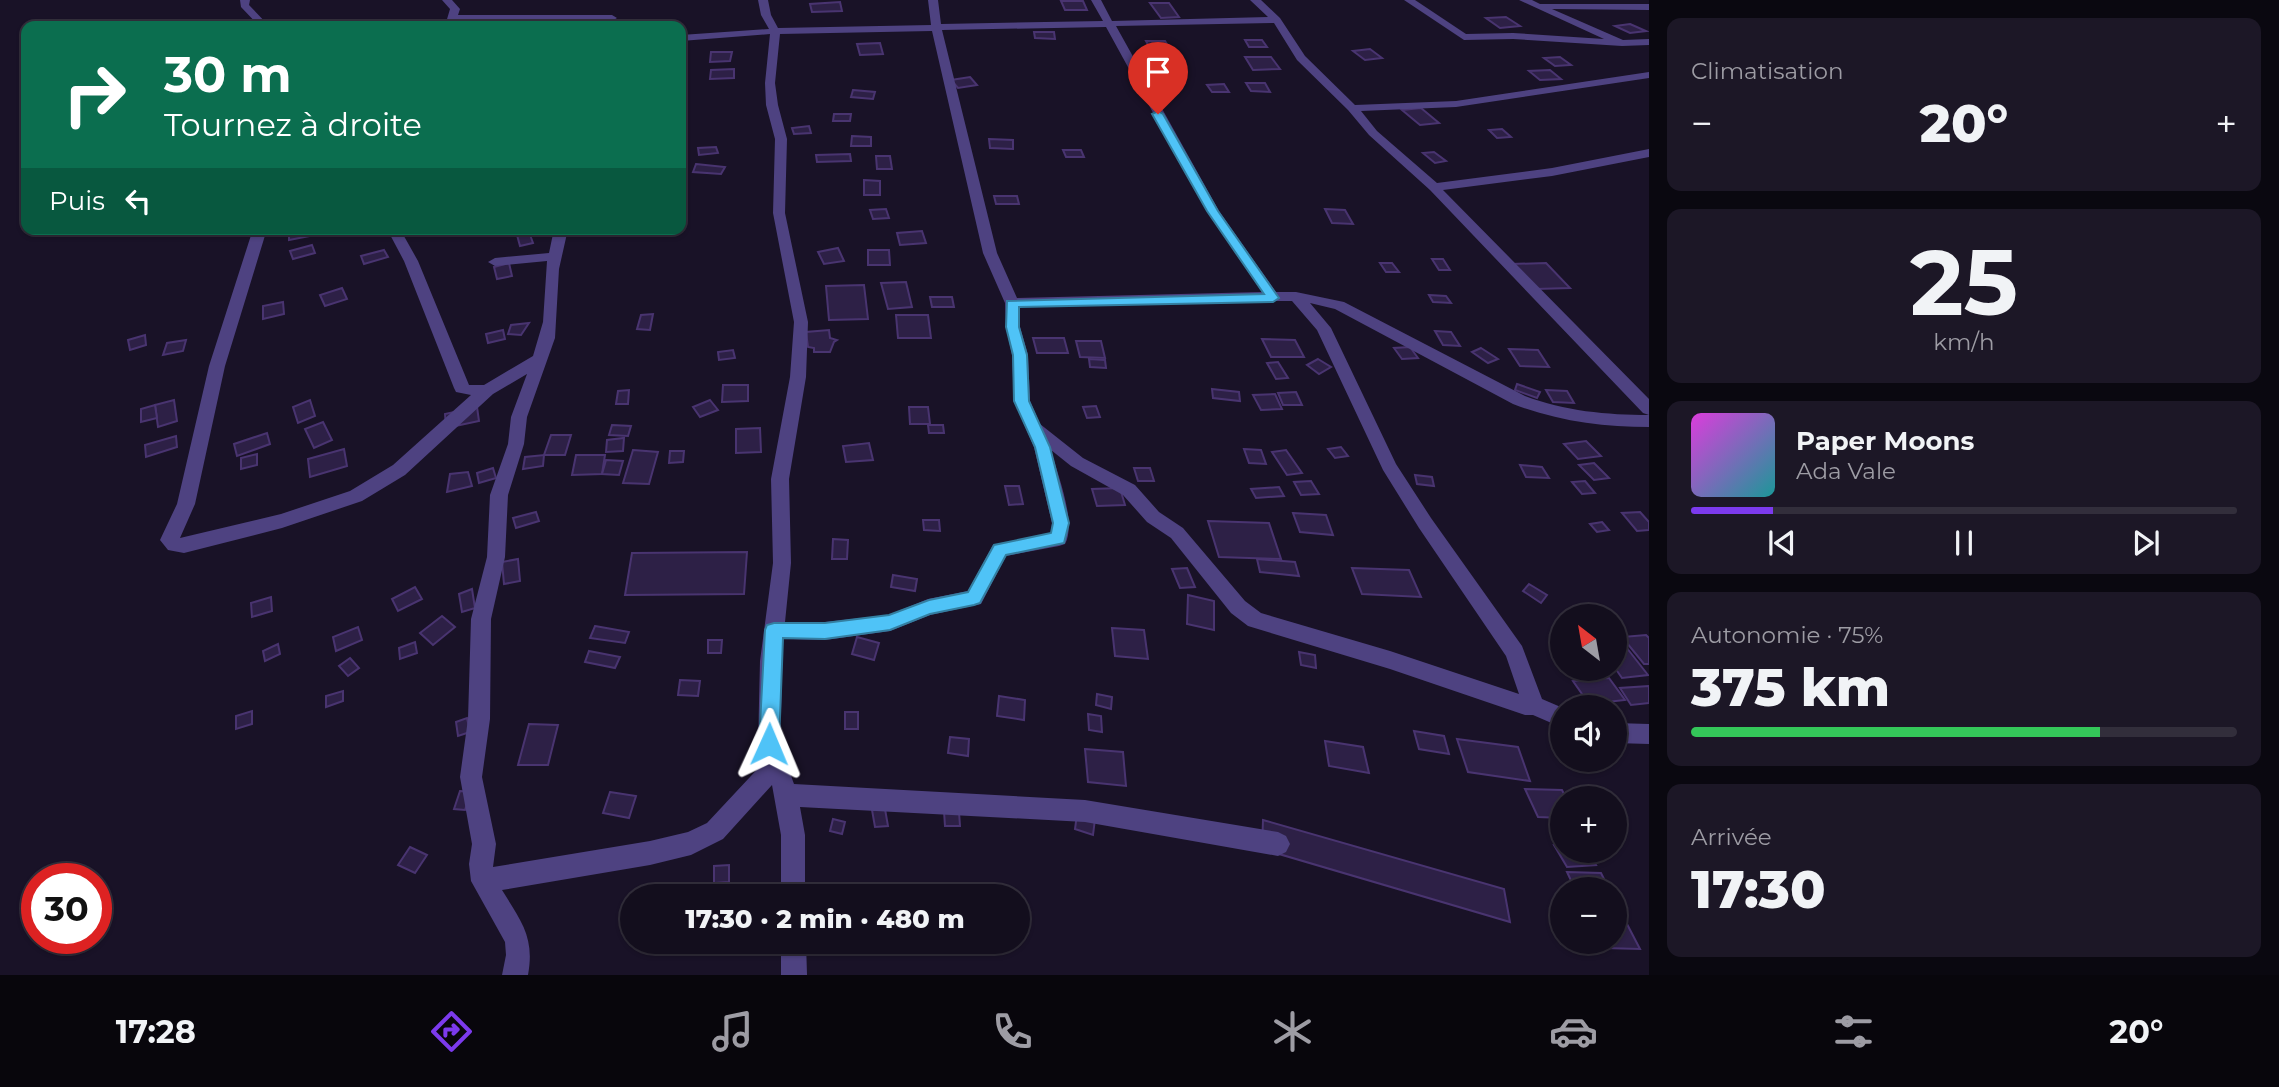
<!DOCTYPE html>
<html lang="fr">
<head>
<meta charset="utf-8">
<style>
  body { margin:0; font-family:Montserrat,sans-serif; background:#1c1726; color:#f1f3f6; height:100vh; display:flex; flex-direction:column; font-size:26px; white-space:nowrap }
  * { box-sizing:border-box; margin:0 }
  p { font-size:23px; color:#9d9ca4 }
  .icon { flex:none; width:38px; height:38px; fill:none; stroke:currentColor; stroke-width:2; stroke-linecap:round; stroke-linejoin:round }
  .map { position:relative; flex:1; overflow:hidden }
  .panel { display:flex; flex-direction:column; gap:18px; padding:18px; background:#0a0810; width:630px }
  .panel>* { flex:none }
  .hud { position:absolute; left:21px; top:21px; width:665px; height:214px; border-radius:14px; box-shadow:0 2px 5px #0004,0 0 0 2px #322e3b; background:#0b6e4f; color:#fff; overflow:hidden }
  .needle { width:46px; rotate:329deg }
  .buttons { position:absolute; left:1550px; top:604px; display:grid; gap:14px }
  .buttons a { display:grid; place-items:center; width:77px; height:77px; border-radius:50%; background:#130e1d; box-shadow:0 2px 5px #0004,0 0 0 2px #322e3b; font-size:35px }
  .speed { position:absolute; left:21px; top:863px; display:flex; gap:14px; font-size:35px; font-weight:700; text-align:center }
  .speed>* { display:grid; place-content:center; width:91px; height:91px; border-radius:50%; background:#130e1d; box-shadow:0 2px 5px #0004,0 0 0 2px #322e3b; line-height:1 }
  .speed .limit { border:10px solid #d22; background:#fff; color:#111 }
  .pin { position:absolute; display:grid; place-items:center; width:60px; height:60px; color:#fff; margin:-72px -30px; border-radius:50% 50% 50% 0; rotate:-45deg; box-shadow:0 0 7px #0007 }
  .pin .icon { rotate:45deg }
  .me { position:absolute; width:77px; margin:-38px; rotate:1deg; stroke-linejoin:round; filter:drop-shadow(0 0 5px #0008) }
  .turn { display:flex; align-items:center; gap:24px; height:147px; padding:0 28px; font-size:32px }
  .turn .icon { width:91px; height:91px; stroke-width:2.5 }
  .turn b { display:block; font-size:49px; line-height:60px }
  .then { display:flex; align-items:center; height:66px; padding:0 28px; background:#0003; gap:14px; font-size:26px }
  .big { font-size:52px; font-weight:800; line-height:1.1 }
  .panel .card { flex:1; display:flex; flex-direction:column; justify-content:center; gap:10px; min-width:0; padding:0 24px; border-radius:14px; background:#1c1726 }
  .panel .dial { align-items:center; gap:0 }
  .dial b { font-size:91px; line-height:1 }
  .song { display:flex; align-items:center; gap:21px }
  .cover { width:84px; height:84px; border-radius:10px; background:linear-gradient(135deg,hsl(300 70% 55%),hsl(180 70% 35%)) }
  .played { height:7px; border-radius:4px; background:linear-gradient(90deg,#7c3aed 15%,#322e3b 15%) }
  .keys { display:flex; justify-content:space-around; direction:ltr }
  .heat { display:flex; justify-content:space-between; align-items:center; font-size:38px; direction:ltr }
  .charge { height:10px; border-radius:5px; background:linear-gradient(90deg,#34c759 75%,#322e3b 0) }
  .trip { position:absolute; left:620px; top:884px; width:410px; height:70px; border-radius:35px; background:#130e1d; box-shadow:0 2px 5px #0004,0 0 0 2px #322e3b; font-weight:800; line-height:70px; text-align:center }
  .tabs { display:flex; height:112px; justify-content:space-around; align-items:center; background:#08060c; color:#9d9ca4 }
  .tabs .icon { width:49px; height:49px }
  .tabs .selected { color:#7c3aed }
  .tabs b { font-size:32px; color:#f1f3f6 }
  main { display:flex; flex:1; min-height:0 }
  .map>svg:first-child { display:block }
  .building { fill:#2d2046; stroke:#493470; stroke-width:2 }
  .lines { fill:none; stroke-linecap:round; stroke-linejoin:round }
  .street { fill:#4e4281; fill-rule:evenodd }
  .route { fill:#4fc3f7; stroke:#337fa1; stroke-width:2 }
</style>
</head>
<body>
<main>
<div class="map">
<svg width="1649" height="975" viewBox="0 0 1649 975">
  <rect width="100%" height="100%" fill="#191227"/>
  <!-- building -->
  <g class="building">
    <polygon points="1061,1 1083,1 1087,10 1065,10"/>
    <polygon points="840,2 842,11 812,12 810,4"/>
    <polygon points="1150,3 1169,3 1179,17 1161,18"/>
    <polygon points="1506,17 1520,26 1500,28 1486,18"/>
    <polygon points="1630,24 1646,31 1630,33 1615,26"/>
    <polygon points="1034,32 1054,32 1055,39 1035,38"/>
    <polygon points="1245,40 1262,40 1267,47 1249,47"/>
    <polygon points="1146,41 1165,41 1170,49 1151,50"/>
    <polygon points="880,43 883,54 860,55 857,44"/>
    <polygon points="1370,49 1382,58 1365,60 1353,51"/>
    <polygon points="711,52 732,52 730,61 710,62"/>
    <polygon points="1245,57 1271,57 1280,69 1253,70"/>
    <polygon points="1560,57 1571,65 1555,66 1544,58"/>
    <polygon points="734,69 734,78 710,79 711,70"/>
    <polygon points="1550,70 1561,79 1540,80 1529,71"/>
    <polygon points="970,77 977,85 958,88 951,80"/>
    <polygon points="1246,83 1265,83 1270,92 1251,91"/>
    <polygon points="1224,84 1229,92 1212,92 1207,85"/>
    <polygon points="853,90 875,92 873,99 851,97"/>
    <polygon points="1421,108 1439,123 1420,125 1402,110"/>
    <polygon points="834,114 851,114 850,121 833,121"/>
    <polygon points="809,126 811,133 794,134 792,128"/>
    <polygon points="1502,129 1511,137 1497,138 1489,130"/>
    <polygon points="852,136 871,137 871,146 851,146"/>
    <polygon points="989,139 1013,140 1013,149 990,148"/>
    <polygon points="716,147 718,153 699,155 698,148"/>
    <polygon points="1063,150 1081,150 1084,157 1066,157"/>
    <polygon points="1434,152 1446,161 1435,163 1423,153"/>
    <polygon points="850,154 851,161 817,162 816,155"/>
    <polygon points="876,156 890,156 892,169 877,169"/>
    <polygon points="696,164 725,167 721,174 693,172"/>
    <polygon points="864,180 880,181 880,195 864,195"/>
    <polygon points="994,196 1017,196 1019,204 996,204"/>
    <polygon points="886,209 889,218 873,219 870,210"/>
    <polygon points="1325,209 1345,210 1353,224 1332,223"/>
    <polygon points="309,229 310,236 289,240 289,231"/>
    <polygon points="922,231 926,243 900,245 897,233"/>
    <polygon points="529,232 533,243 520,246 517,235"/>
    <polygon points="312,245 315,253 293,259 290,251"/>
    <polygon points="838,248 844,261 824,264 818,252"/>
    <polygon points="384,250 388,257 364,264 361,256"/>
    <polygon points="868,250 889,250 890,265 868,265"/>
    <polygon points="1432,259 1443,259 1450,270 1439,270"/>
    <polygon points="509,263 512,276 497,279 494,267"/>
    <polygon points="1380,263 1392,263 1399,272 1386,272"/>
    <polygon points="1546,263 1570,288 1535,289 1512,264"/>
    <polygon points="906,282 912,307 888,309 881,283"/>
    <polygon points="864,285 868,319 829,320 826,286"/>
    <polygon points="342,288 347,299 325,306 320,295"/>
    <polygon points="1429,295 1446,296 1451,303 1433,302"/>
    <polygon points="930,297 952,297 954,307 932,307"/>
    <polygon points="283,302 284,314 263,319 263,306"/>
    <polygon points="653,314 650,330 637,329 641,315"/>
    <polygon points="896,315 928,315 931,338 898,338"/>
    <polygon points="529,323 521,335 508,334 511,325"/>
    <polygon points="503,330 505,339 488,343 486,334"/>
    <polygon points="829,330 830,338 837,340 834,342 830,352 814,352 814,348 808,347 806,332"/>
    <polygon points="1435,331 1451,332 1460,346 1443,345"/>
    <polygon points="145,335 146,345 130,350 128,340"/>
    <polygon points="1033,338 1064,338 1068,353 1037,353"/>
    <polygon points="1262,339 1295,340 1304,357 1271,357"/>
    <polygon points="186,340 183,351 163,355 167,343"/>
    <polygon points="1076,341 1101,341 1105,358 1080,357"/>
    <polygon points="1410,347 1418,358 1402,359 1394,348"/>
    <polygon points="1481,348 1498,359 1488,363 1472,352"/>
    <polygon points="1509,349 1538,350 1549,367 1520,366"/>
    <polygon points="733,350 735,358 719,360 718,352"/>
    <polygon points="1089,359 1105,360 1106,368 1090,367"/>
    <polygon points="1318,359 1331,367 1319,374 1307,365"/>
    <polygon points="1278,362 1288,378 1276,379 1267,363"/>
    <polygon points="1517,384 1540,392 1537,398 1515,390"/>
    <polygon points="723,385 748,385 748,401 722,402"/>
    <polygon points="1212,389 1239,392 1240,401 1213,398"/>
    <polygon points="629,390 628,404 616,404 618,391"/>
    <polygon points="1546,390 1567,391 1574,403 1553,402"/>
    <polygon points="1296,392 1302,405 1283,405 1278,393"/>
    <polygon points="1275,394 1282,409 1261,410 1253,395"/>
    <polygon points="174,400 177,421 158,427 155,405"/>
    <polygon points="310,400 315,416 298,423 293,407"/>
    <polygon points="710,400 718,410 700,417 693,407"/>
    <polygon points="155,405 157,418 141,422 141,409"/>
    <polygon points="1096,406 1100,417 1087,418 1083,407"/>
    <polygon points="477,407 479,421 446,428 445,414"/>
    <polygon points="909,407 928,407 930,424 910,424"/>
    <polygon points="323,422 332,440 314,448 305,429"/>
    <polygon points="612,425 631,426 628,436 609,435"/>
    <polygon points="928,425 943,425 944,433 929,433"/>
    <polygon points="760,428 761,452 736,453 736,429"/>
    <polygon points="267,433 270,444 237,456 234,444"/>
    <polygon points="551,435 571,435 565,455 544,455"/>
    <polygon points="176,436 177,447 146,457 145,445"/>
    <polygon points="624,438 623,451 606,452 607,440"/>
    <polygon points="1586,441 1601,456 1578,459 1564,444"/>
    <polygon points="869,443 873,460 846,462 843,446"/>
    <polygon points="1341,447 1348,456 1335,458 1328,449"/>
    <polygon points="344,449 347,466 310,477 308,459"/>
    <polygon points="1244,449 1261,450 1266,464 1249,463"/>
    <polygon points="633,450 658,452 649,484 623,483"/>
    <polygon points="1286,450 1302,473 1287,475 1272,452"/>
    <polygon points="670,451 684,451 683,462 669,463"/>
    <polygon points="257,454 257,465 241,469 241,458"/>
    <polygon points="544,455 543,466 523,469 525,457"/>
    <polygon points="576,455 605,455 602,474 572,475"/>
    <polygon points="606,460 623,461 619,475 602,474"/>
    <polygon points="1594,463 1609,478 1594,480 1579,465"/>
    <polygon points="1520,465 1542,467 1549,478 1526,477"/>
    <polygon points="493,468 496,478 479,483 477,473"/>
    <polygon points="1134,468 1150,468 1154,481 1138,481"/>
    <polygon points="468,472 472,486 447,492 450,474"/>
    <polygon points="1415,475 1432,477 1434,486 1417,484"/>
    <polygon points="1311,481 1319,494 1301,495 1294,482"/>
    <polygon points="1585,481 1595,493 1582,494 1572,482"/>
    <polygon points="1005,486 1019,486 1023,504 1009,505"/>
    <polygon points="1279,487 1284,496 1256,498 1251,489"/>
    <polygon points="1120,488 1125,505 1097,506 1092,489"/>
    <polygon points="536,512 539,521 516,528 513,518"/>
    <polygon points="1640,512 1649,522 1649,530 1637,531 1622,513"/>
    <polygon points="1293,513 1326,515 1333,535 1300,532"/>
    <polygon points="923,520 939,520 940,531 924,530"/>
    <polygon points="1208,521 1269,523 1281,559 1219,557"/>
    <polygon points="1602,522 1609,530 1597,532 1590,524"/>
    <polygon points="833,539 848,540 847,559 832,559"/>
    <polygon points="747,552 744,594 625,595 632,553"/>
    <polygon points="518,559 520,581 504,584 502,562"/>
    <polygon points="1257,559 1295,562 1299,576 1260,572"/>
    <polygon points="1187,568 1195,587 1180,588 1172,569"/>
    <polygon points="1352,568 1409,570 1421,597 1362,594"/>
    <polygon points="893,575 917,579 915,591 891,587"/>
    <polygon points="1529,584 1547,595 1541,603 1523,591"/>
    <polygon points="415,587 422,599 398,611 392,599"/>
    <polygon points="472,589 475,608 462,612 459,594"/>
    <polygon points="1188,595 1214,601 1214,630 1187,624"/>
    <polygon points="271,597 272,611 252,617 251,603"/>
    <polygon points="442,616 455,627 433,645 420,633"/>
    <polygon points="595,626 629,632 625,643 590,638"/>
    <polygon points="358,627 362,640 336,651 333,637"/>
    <polygon points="1112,628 1144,630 1148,659 1115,656"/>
    <polygon points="1646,635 1649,638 1649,664 1644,664 1622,637"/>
    <polygon points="857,637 879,643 874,660 852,654"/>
    <polygon points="1619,638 1648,675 1622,678 1615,668 1615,639"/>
    <polygon points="708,640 722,640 721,653 708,653"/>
    <polygon points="415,642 417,653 400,659 399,648"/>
    <polygon points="278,644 280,654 265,661 263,651"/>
    <polygon points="589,651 620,657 615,668 585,662"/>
    <polygon points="1299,652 1315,655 1316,668 1301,665"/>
    <polygon points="350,658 359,668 348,676 339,666"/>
    <polygon points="1609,678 1625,700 1589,704 1573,681"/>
    <polygon points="680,680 700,681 698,696 678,695"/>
    <polygon points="1649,686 1649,703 1631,705 1620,688"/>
    <polygon points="343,691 343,701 326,707 326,696"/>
    <polygon points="1097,694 1112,697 1111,709 1096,705"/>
    <polygon points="999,696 1025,700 1024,720 997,716"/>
    <polygon points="252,711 252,724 236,729 236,716"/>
    <rect x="845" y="712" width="13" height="17"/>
    <polygon points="1088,714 1101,716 1102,732 1089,730"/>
    <polygon points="467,718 470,732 458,736 456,722"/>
    <polygon points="529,724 558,725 548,765 518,765"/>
    <polygon points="1414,731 1444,736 1449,754 1419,749"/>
    <polygon points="950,737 969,739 968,756 948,753"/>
    <polygon points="1457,739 1518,747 1530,781 1468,772"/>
    <polygon points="1325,741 1363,747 1369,773 1329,766"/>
    <polygon points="1085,749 1123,752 1126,786 1088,782"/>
    <polygon points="1525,789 1562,790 1566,798 1563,798 1563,818 1538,817"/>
    <polygon points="460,791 471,792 465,810 454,809"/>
    <polygon points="610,792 636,796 629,818 603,813"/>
    <polygon points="885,809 888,826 875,827 872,810"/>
    <polygon points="944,811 959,812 960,826 945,826"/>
    <polygon points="1077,814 1095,819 1093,835 1075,829"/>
    <polygon points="833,819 845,822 842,834 830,831"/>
    <polygon points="1263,820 1504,889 1510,922 1262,849"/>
    <polygon points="1563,844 1563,850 1587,850 1596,865 1567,867 1554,845"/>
    <polygon points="410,847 427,855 415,873 398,865"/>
    <polygon points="729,865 729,882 714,883 714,866"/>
    <polygon points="1567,872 1601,873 1609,889 1575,889"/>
    <polygon points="1615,901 1640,949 1604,948 1601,942 1615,942"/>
  </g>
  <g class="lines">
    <!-- street -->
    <g class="street">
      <polygon points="240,0 250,0 249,5 269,26 259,26 241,7"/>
      <polygon points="442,0 452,0 460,9 458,15 612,15 617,18 612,21 456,21 455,26 445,26 450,9"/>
      <path d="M758 0H768L771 15 778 28 931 25 928 0H938L941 24 1103 21 1091 0H1101L1112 21 1268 17 1250 0H1261L1280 18 1305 56 1355 105 1456 101 1649 72V78L1456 107 1361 111 1377 131 1437 183 1552 168 1649 149V157L1552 176 1443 190 1649 399V415L1643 413 1430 190 1369 135 1348 110 1297 60 1274 23 1116 26 1219 211 1276 292H1296L1344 302 1525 396C1564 411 1607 415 1649 415V427C1603 427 1557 421 1513 404L1335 309 1310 303 1331 328 1396 464 1431 518 1522 646 1542 699 1563 708V728L1533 715H1525L1390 669 1248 626 1231 613 1171 538 1147 522 1123 495 1071 466 1051 450C1057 474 1077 522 1065 544L1059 546 1006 556 981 604 930 615 890 631 825 640 783 639 780 745 794 784 1085 800 1278 832 1286 836 1290 844 1286 852 1278 856 1085 822 800 807 805 835V896H781V835L772 785 723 839 691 855 650 865 502 890C521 921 535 937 528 975H502L506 955 505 942 471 881 469 864 472 844 460 777 468 719 471 619 487 557 490 495 508 444 511 417 527 374 493 394 405 475 362 501 282 528 184 553 168 550 160 540 177 504 209 366 253 229H267L225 366 195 504 180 538 281 514 350 491 393 465 471 395 456 392 454 388 404 261 387 229H400L418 261 469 385H484L533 356 543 322 547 261 495 266 488 262 495 258 549 253 554 229H568L559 269 555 338 527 417 524 444 508 495 505 557 491 619 490 719 482 777 496 844 493 867 650 841 688 832 707 823 764 762 758 745 760 661 773 563 771 479 790 377 794 322 773 213 775 139 766 105 765 83 770 34 681 41V35L769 29 761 15ZM1106 27 1207 211 1262 292 1017 298 997 253 942 30ZM932 31 983 253 1005 303 1006 327 1012 355 1014 401 1034 447 1052 523 1051 533 993 545 968 591 928 599 889 615 825 622H785L791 563 789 479 806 377 808 322 785 213 787 139 778 105 775 83 780 34ZM1268 301H1292L1317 330 1383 470 1419 528 1506 656 1519 694 1390 651 1261 613 1245 601 1183 528 1159 512 1135 485 1083 458 1040 424 1030 401 1028 355 1020 327 1019 307Z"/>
      <polygon points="1404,0 1415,0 1466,34 1513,33 1604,39 1519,0 1532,0 1540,4 1649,4 1649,10 1552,9 1623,40 1649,39 1649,45 1622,46 1513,39 1464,40"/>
      <polygon points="1615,723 1649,724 1649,744 1615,743"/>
      <polygon points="781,942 806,942 807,975 781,975"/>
    </g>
  </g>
  <!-- route -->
  <polygon class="route" points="1158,111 1163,114 1218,211 1279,298 1273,302 1019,307 1019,327 1027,355 1029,401 1050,447 1069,523 1064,543 1006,555 980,603 974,605 930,614 890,630 825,639 783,638 779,744 776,751 769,754 762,751 759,744 765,630 767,625 774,623 825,623 889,615 929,600 968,592 994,545 1051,533 1053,523 1035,447 1014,401 1013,355 1006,327 1007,301 1264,294 1207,211 1152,114"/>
</svg>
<div class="buttons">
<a><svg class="needle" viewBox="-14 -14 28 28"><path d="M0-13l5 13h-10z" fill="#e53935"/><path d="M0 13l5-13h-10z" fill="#9d9ca4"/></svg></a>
<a><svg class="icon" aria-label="sound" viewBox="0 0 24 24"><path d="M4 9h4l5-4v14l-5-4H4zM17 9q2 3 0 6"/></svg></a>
<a>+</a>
<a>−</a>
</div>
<div class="speed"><div class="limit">30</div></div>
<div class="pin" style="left:1158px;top:114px;background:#d93025"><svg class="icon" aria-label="arrive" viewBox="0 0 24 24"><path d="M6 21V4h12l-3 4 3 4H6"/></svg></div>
<svg class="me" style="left:769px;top:744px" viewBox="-20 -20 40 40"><path d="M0-17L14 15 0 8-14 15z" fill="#4fc3f7" stroke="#fff" stroke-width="4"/></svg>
<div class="trip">17:30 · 2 min · 480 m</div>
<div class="hud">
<div class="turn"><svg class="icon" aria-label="right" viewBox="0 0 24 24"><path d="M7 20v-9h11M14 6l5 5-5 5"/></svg><div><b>30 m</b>Tournez à droite</div></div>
<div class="then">Puis<svg class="icon" aria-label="left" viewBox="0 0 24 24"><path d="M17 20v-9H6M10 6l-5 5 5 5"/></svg></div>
</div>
</div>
<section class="panel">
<div class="card"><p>Climatisation</p>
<div class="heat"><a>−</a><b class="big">20°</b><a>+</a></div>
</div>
<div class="card dial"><b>25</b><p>km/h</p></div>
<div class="card">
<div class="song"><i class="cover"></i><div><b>Paper Moons</b><p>Ada Vale</p></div></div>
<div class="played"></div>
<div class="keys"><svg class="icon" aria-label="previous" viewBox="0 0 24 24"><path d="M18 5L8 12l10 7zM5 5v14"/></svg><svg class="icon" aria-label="pause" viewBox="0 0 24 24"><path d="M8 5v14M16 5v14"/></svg><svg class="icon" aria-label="next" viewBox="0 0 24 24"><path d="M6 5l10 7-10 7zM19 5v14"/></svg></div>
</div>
<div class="card"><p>Autonomie · 75%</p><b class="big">375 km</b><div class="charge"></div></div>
<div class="card"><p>Arrivée</p><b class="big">17:30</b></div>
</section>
</main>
<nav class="tabs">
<b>17:28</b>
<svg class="icon selected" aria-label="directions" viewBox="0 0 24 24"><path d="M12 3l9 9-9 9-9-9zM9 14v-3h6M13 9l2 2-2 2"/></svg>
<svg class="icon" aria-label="music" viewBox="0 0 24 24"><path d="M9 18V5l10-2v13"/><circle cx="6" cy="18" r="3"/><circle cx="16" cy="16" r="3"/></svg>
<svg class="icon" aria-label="phone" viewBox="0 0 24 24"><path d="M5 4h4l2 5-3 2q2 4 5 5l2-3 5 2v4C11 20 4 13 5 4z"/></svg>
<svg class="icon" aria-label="climate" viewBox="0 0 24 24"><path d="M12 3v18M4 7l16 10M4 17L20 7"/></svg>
<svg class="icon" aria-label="car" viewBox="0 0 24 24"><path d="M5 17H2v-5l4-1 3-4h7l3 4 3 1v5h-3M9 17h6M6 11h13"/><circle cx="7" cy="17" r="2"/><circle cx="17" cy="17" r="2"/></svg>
<svg class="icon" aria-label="filters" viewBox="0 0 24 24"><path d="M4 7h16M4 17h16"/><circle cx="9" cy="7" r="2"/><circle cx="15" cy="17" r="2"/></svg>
<b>20°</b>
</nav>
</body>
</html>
